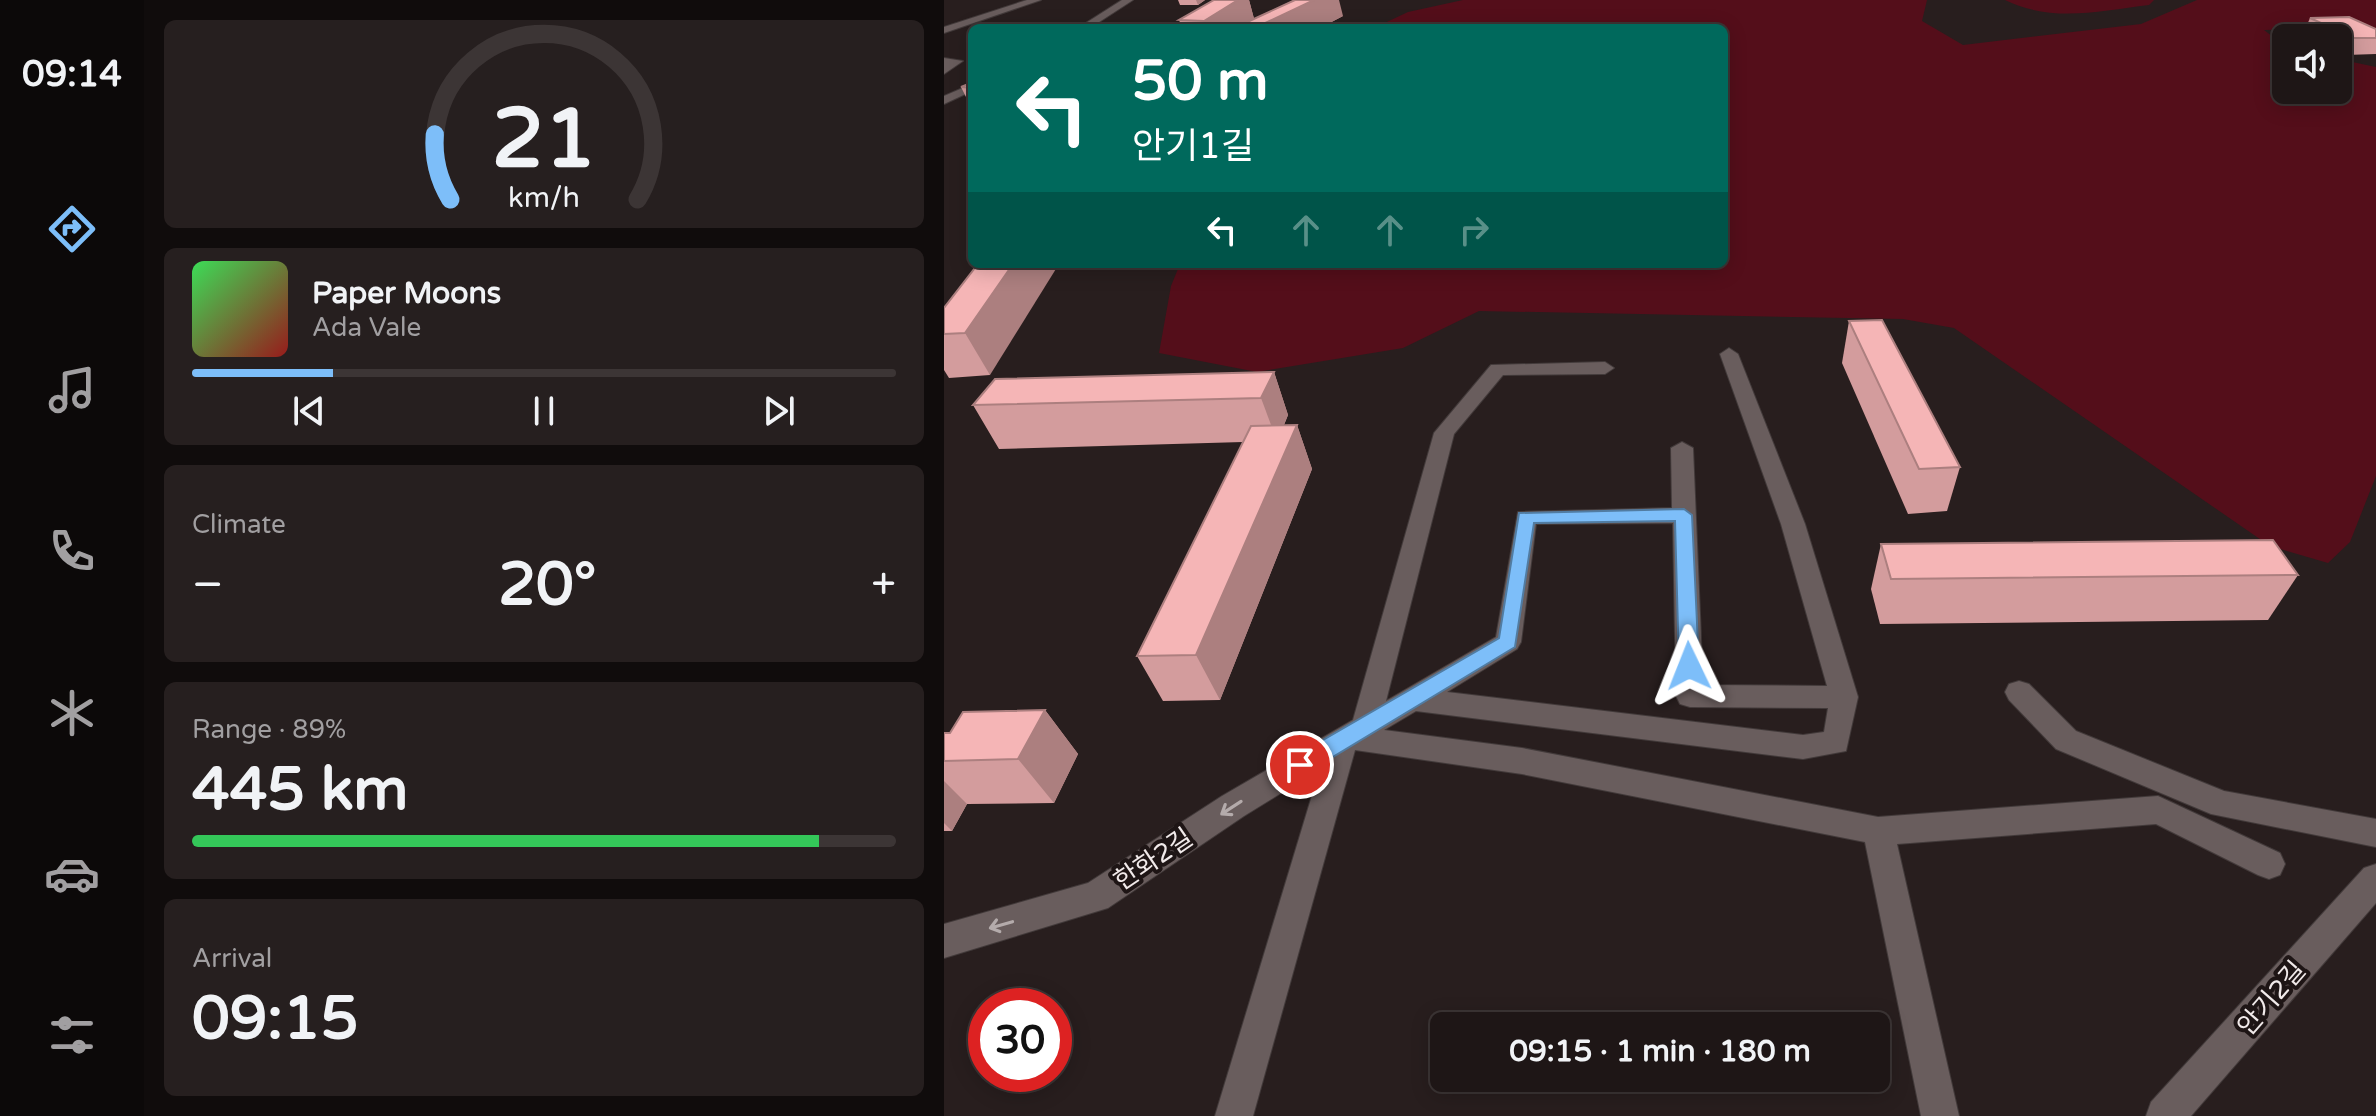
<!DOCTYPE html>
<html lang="en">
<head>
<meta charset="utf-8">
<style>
  body { margin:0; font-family:"Varela Round","Noto Sans KR",sans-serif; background:#261f1f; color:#f1f3f6; height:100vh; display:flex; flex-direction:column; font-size:30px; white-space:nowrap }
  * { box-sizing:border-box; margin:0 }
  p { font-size:26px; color:#a19fa1 }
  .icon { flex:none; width:44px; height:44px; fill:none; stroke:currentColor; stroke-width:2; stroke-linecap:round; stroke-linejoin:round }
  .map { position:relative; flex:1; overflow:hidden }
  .details { display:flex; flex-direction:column; gap:20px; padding:20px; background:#100c0c; width:800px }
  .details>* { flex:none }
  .banner { position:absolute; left:24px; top:24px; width:760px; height:244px; border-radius:12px; box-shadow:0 4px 20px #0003,0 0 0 2px #3c3535; background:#00695c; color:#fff; overflow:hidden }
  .buttons { position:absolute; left:1328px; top:24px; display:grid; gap:16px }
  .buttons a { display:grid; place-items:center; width:80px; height:80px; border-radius:12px; background:#1e1616; box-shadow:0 4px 20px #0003,0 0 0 2px #3c3535; font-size:40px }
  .speed { position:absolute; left:24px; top:988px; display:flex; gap:16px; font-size:40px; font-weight:700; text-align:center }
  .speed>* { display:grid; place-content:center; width:104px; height:104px; border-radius:50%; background:#1e1616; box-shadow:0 4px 20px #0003,0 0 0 2px #3c3535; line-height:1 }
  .speed .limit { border:12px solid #d22; background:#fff; color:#111 }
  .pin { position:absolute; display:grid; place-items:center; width:68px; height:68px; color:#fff; margin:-34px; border:4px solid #fff; border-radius:50%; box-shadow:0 2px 8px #0007 }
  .me { position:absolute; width:88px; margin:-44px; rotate:358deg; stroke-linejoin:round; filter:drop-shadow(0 0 6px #0008) }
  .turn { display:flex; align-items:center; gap:28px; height:168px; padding:0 32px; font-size:36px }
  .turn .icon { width:104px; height:104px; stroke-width:2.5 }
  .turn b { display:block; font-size:56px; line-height:68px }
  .lanes { display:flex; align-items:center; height:76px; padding:0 32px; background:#0003; justify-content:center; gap:40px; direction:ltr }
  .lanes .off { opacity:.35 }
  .big { font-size:60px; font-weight:700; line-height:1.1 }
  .details .widget { flex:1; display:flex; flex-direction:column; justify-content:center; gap:12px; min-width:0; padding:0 28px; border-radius:12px; background:#261f1f }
  .details .dial { align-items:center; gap:0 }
  .dial svg { height:208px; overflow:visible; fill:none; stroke:#3c3535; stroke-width:7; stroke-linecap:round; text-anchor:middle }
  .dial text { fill:#f1f3f6; stroke:none }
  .song { display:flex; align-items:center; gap:24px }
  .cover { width:96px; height:96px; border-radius:12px; background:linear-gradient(135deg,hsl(130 70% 55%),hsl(0 70% 35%)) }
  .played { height:8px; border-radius:4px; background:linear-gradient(90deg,#7dbef9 20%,#3c3535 20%) }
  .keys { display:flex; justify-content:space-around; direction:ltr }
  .heat { display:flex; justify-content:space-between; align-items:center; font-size:44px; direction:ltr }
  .charge { height:12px; border-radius:6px; background:linear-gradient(90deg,#34c759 89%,#3c3535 0) }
  .trip { position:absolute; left:486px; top:1012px; width:460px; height:80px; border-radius:12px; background:#1e1616; box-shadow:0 4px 20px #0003,0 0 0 2px #3c3535; font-weight:700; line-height:80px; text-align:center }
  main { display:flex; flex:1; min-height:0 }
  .tabs { display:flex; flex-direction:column; width:144px; justify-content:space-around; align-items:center; background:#0c0909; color:#a19fa1 }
  .tabs .icon { width:56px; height:56px }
  .tabs .active { color:#7dbef9 }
  .tabs b { font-size:36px; color:#f1f3f6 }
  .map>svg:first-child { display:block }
  .green { fill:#540e1a }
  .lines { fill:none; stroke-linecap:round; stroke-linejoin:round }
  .minor-casing { stroke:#423a3a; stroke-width:2 }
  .minor { fill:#695d5d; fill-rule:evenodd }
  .wall { fill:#d39c9d }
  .shaded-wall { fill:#ac7f7f }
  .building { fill:#f5b5b6; stroke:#ac7f7f; stroke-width:2 }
  .oneway { stroke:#b4abab }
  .route { fill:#7dbef9; stroke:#517ca2; stroke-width:2 }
  .labels { text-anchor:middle; stroke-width:8; stroke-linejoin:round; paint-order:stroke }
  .near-street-label { font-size:26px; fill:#f1eaea; stroke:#1e1515 }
</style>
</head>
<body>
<main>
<nav class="tabs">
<b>09:14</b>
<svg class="icon active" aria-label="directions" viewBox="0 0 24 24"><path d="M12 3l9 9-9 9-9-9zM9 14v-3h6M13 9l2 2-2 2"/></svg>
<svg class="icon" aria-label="music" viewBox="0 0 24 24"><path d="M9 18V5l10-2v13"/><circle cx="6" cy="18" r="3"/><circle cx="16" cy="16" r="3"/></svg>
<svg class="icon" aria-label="phone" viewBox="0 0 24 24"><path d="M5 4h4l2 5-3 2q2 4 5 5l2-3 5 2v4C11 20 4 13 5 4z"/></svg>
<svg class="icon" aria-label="climate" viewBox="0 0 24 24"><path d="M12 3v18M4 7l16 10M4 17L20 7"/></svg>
<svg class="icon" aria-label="car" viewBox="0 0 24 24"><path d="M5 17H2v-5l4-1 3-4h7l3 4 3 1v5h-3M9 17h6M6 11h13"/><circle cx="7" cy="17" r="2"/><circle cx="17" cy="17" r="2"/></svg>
<svg class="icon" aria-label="filters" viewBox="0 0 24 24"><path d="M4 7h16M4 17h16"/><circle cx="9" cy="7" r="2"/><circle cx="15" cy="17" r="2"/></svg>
</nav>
<section class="details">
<div class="widget dial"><svg viewBox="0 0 100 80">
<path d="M14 69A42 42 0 1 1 86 69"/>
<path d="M14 69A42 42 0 0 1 8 44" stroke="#7dbef9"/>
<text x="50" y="56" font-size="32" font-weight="700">21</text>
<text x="50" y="72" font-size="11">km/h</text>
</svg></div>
<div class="widget">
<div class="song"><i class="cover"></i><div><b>Paper Moons</b><p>Ada Vale</p></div></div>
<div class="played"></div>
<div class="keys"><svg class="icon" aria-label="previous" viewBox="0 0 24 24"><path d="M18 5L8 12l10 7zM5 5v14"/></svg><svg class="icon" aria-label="pause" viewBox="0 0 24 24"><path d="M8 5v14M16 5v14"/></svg><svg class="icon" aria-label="next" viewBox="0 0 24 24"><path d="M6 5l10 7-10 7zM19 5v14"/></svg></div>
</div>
<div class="widget"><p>Climate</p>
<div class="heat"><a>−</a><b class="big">20°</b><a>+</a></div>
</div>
<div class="widget"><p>Range · 89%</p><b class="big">445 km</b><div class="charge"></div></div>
<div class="widget"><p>Arrival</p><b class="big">09:15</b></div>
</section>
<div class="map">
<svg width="1432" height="1116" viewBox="0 0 1432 1116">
  <rect width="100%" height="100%" fill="#281e1e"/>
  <!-- green -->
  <g class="green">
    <polygon points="519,0 983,0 978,21 1019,45 1197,24 1253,0 1432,0 1432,28 1320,30 1342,47 1342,90 1394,90 1394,59 1432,67 1432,476 1406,542 1384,563 1326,546 1010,328 959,319 535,311 459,348 313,372 215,353 227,286 236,264 780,264 780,28 430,28 464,12"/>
    <path d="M1061 0H1210L1205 5C1155 11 1108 23 1061 0Z"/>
  </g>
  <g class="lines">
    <defs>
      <g id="minor">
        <polygon points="83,0 97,0 0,33 0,27"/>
        <polygon points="178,0 189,0 146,28 134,28"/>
        <polygon points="0,58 19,61 0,74"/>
        <polygon points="28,84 28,91 0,104 0,96"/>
        <path d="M785 348 794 354 861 524 914 697 902 751 859 759 472 711 440 730 578 748 934 817 1214 796 1336 853 1341 864 1336 875 1325 879 1314 875 1212 824 953 844 1015 1116H977L921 842 578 774 411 750 309 1116H271L376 769 300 816 164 908 0 958V924L144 883 278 796 409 720 490 433 547 365 661 362 670 368 661 374 559 375 510 434 442 701 552 637 574 512 728 508 727 448 738 442 749 448 759 685 883 686 837 524 776 354ZM729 523 732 696 736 704 746 707 884 708 880 732 859 735 503 692 573 649 577 642 592 524Z"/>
        <polygon points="1075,681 1085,684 1132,731 1280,791 1432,819 1432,847 1267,814 1112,749 1065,700 1061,692 1065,684"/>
        <polygon points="1432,864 1432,903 1247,1116 1202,1116 1207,1102 1420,868"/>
      </g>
    </defs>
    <!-- minor casing -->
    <use href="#minor" class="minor-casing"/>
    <!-- minor -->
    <use href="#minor" class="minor"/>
  </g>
  <!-- wall -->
  <g class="wall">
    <polygon points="234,0 261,0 254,5 236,5"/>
    <polygon points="305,0 310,19 399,16 376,28 238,28 235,20"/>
    <polygon points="1366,18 1432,29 1432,54 1402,55 1394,51 1394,38 1367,38 1359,34"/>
    <polygon points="28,82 28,100 23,99 17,87"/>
    <polygon points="34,264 46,375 5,378 0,370 0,308"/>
    <polygon points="905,321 1016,467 1003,511 964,514 898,363"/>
    <polygon points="330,372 344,415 340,425 353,425 368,469 276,700 219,701 193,656 299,442 55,449 29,405"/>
    <polygon points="937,544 1354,575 1324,620 936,624 927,589"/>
    <polygon points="101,710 134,754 110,803 23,804 8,831 0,831 0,761 6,733"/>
  </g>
  <!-- shaded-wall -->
  <g class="shaded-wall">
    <polygon points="252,0 261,0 254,5"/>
    <polygon points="294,0 305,0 311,22 301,23 301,28 262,28 260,21"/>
    <polygon points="370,0 395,0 399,16 376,28 318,28 317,25"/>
    <polygon points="69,264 115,264 46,375 21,333"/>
    <polygon points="330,372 344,415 333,441 317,398"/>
    <polygon points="353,425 368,469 276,700 252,655"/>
    <polygon points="101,710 134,754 110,803 74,759"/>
    <polygon points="0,781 23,804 8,831 0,823"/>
  </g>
  <!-- building -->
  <g class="building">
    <polygon points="270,0 294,0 260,21 235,20"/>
    <polygon points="351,0 370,0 317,25 301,23"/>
    <polygon points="1405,17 1432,29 1432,38 1410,38 1366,18"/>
    <polygon points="28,82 28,88 17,87 27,83"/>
    <polygon points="34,264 69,264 21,333 0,334 0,308"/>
    <polygon points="938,320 1016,467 975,469 905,321"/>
    <polygon points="330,372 317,398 29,405 51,379"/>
    <polygon points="353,425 252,655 193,656 307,426"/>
    <polygon points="1329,540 1354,575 947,579 937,544"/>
    <polygon points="101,710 74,759 0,761 0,733 6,733 19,712"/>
  </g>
  <!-- one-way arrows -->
  <defs><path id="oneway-shaft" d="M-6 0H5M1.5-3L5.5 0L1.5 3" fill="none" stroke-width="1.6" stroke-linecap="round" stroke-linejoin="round" transform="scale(2)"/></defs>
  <g class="oneway">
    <use href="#oneway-shaft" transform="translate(287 808) rotate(147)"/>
    <use href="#oneway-shaft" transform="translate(57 925) rotate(164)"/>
  </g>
  <!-- route -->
  <polygon class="route" points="740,509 748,515 755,666 752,672 738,672 735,666 731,521 590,523 571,647 364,772 356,774 348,772 345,765 348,758 555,638 575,513"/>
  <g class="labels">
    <!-- near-street labels -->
    <g class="near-street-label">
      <text transform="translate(209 859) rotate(-34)" y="9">한화2길</text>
      <text transform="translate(1327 998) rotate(-49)" y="9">안기2길</text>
    </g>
  </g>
</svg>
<div class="buttons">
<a><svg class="icon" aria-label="sound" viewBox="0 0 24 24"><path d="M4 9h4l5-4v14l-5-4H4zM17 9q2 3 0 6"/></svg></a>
</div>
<div class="speed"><div class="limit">30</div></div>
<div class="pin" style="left:356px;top:765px;background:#d93025"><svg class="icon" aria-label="arrive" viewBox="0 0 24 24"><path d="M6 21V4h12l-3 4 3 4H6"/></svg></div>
<svg class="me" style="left:745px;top:666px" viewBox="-20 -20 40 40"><path d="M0-17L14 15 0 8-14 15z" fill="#7dbef9" stroke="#fff" stroke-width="4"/></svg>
<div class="trip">09:15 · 1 min · 180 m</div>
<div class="banner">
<div class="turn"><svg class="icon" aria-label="left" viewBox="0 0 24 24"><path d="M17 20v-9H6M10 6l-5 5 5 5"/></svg><div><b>50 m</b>안기1길</div></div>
<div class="lanes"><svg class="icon" aria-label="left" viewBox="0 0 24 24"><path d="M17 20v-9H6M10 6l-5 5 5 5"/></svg><svg class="icon off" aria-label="ahead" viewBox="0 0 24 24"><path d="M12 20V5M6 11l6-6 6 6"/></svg><svg class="icon off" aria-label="ahead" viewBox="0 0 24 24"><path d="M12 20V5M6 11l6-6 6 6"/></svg><svg class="icon off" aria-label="right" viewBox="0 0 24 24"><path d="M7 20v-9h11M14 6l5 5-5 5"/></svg></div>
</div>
</div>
</main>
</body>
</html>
